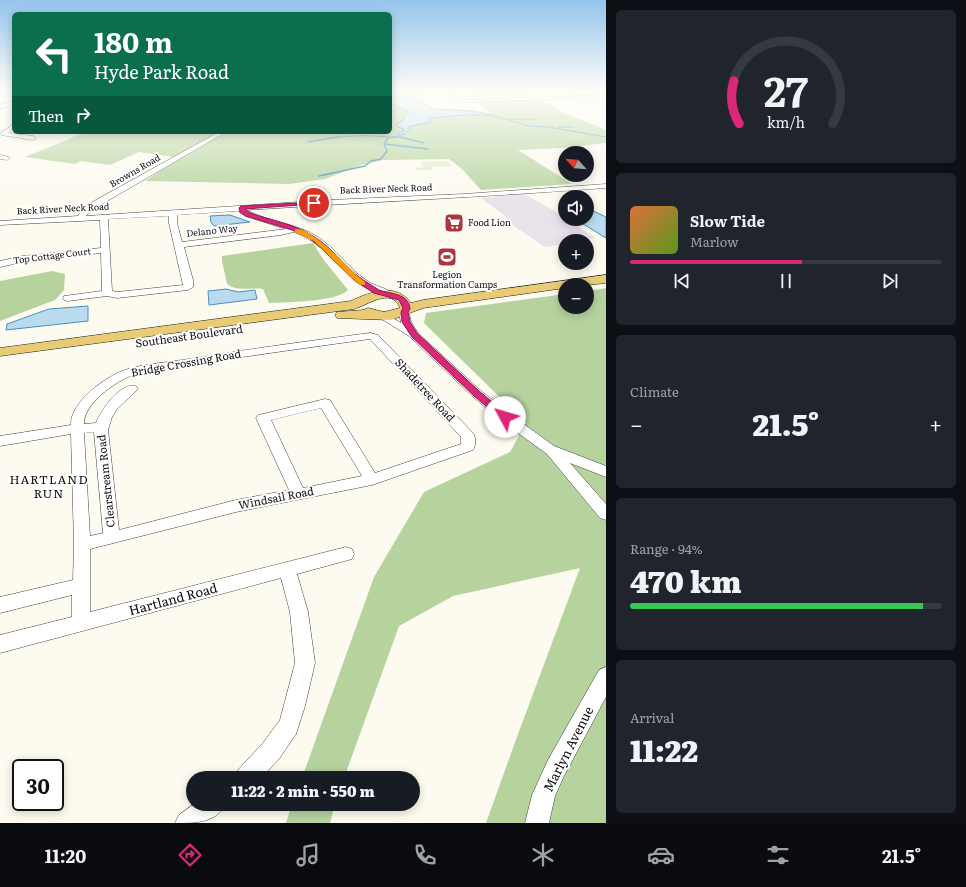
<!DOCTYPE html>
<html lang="en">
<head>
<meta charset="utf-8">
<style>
  body { margin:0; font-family:Literata,serif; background:#20242c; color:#f1f3f6; height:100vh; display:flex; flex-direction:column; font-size:15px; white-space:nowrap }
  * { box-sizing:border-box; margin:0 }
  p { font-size:13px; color:#9ea1a6 }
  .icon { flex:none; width:22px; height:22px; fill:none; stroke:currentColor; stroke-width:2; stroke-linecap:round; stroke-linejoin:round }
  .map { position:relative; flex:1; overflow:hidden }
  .side { display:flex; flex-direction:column; gap:10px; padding:10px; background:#0d0f14; width:360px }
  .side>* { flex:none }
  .top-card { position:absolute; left:12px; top:12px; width:380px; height:122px; border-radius:6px; box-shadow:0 2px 10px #0003; background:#0b6e4f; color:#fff; overflow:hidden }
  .needle { width:26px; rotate:296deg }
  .tools { position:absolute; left:558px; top:146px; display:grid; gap:8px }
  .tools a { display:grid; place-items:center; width:36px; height:36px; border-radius:50%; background:#171b24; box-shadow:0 2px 10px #0003; font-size:20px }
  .speed { position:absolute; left:12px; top:759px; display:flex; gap:8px; font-size:20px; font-weight:700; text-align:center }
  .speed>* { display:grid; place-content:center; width:52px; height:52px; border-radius:50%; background:#171b24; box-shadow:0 2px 10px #0003; line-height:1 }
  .speed .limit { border:2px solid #111; border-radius:6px; background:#fff; color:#111 }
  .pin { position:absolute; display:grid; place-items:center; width:34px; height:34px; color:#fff; margin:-17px; border:2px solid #fff; border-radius:50%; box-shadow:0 1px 4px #0007 }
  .me { position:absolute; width:44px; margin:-22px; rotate:309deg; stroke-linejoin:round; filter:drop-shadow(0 0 3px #0008) }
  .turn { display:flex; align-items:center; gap:14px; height:84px; padding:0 16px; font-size:18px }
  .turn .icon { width:52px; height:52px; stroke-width:2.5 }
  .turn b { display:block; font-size:28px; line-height:34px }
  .then { display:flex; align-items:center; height:38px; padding:0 16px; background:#0003; gap:8px; font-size:15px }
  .big { font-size:30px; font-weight:800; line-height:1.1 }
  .side .card { flex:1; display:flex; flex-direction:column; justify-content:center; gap:6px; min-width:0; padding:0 14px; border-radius:6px; background:#20242c }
  .side .dial { align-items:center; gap:0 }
  .dial svg { height:104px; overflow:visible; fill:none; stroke:#363941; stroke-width:7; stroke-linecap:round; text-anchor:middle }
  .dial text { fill:#f1f3f6; stroke:none }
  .song { display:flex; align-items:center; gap:12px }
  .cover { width:48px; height:48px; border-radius:6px; background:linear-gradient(135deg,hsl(20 70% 55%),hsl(90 70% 35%)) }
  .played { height:4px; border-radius:2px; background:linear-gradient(90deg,#db2777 55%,#363941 55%) }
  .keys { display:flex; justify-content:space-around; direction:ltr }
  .heat { display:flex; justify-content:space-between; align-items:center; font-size:22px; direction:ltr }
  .charge { height:6px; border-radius:3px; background:linear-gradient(90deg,#34c759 94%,#363941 0) }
  .trip { position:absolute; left:186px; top:771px; width:234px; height:40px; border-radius:20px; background:#171b24; box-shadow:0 2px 10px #0003; font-weight:800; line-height:40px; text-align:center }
  .menu { display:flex; height:64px; justify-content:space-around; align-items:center; background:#090b0e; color:#9ea1a6 }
  .menu .icon { width:28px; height:28px }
  .menu .current { color:#db2777 }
  .menu b { font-size:18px; color:#f1f3f6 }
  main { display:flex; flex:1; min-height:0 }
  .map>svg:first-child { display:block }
  .industrial { fill:#eae2eb }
  .forest { fill:#b6d39e }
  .pitch { fill:#e2eccd }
  .water { fill:#badbef; stroke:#4990bd }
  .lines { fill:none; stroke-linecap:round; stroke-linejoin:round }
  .stream-far1 { stroke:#4990bd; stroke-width:1 }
  .stream { stroke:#4990bd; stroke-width:1.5 }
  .minor-casing { stroke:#404040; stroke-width:1 }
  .major-casing { stroke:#1e1e1e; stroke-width:1 }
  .minor { fill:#fff; fill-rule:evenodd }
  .major { fill:#e8cb74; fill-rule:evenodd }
  .route { fill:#db2777; stroke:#8e194d }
  .slow { fill:#f59e0b }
  .labels { text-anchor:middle; stroke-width:4; stroke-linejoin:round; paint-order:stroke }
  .far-street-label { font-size:9px; fill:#0d0d0d; stroke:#fff }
  .far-poi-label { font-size:9px; fill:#0d0d0d; stroke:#fff; text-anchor:start }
  .street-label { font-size:11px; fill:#0d0d0d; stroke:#fff }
  .neighbourhood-label { font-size:12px; letter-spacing:1px; fill:#0d0d0d; stroke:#fff }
  .near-street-label { font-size:13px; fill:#0d0d0d; stroke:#fff }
</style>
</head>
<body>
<main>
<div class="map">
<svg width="606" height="823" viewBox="0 0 606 823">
  <rect width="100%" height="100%" fill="#fdfaef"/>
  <!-- industrial -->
  <polygon class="industrial" points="525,194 549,208 596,238 579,241 565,241 565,244 545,247 511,224 504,215 481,198"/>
  <!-- forest -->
  <g class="forest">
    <polygon points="475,91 525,91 535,98 473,100 471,96"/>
    <polygon points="541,100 560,111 606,130 606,143 562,148 518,150 572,184 481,190 462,169 449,159 383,160 361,165 325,179 289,184 145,181 180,158 139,152 110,165 80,161 75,164 25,157 86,132 390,132 390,103 411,112 405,130 418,124 427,117 491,114 477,102"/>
    <path d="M313 243 323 259 348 290C337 302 287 302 269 303L263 289C251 287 237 292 227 284L222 261V256Z"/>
    <polygon points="52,271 65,274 64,290 55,300 0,321 0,281"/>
    <polygon points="606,288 606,823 486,823 518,734 580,568 453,596 399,626 344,778 302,778 374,577 424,492 510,452 526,423 424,323 426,313 565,294 565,307 587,307 587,291"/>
    <polygon points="292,804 335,804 330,823 286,823"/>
  </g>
  <!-- pitch -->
  <polygon class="pitch" points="448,161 452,166 431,167 433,170 417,170 415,168 424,167 421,162"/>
  <!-- water -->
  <g class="water">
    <path d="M390 91H417L423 93 421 101 433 109 473 111 492 115H465L431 118 429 119 430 122 408 127 410 129C406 132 403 136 398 135V133L404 131V129L398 127 397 124 403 121V117L409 112 390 104V100L392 99 390 98Z"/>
    <polygon points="587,208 606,217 606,238 575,219 587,219"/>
    <polygon points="230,215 250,222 214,226 211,222 210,216"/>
    <polygon points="226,289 238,292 255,290 257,299 209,305 208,291"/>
    <polygon points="88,306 88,321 6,330 7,324 49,309"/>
  </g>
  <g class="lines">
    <!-- stream-far1 -->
    <g class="stream-far1">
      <polyline points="491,115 529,126 548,127 606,137"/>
      <polyline points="508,119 535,119"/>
      <polyline points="559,127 574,127"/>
      <polyline points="398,137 404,138"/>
      <path d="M331 138C353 135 375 135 396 138L399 136"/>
    </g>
    <!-- stream -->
    <g class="stream">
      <polyline points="392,137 397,137"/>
      <polyline points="400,137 424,143"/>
      <polyline points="308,142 338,137"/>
      <polyline points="384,144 428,149"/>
      <polyline points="319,176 365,166 371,161 381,159 387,151 384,144 388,138"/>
    </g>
    <defs>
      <g id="minor">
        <polygon points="447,91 452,91 454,94 453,96 468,100 606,95 606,97 468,102 448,98 450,94"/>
        <rect x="0" y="92" width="14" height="2"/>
        <polygon points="14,101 14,104 0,109 0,105"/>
        <polygon points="14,124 14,129 8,133 33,136 36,138 33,140 1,135 1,133"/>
        <path d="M219 132H226L102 204 89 212 86 216 330 200 464 194 606 184V188C486 197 366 202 246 210 269 222 296 223 318 237 336 249 348 268 366 280 373 286 388 288 393 294L392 296C387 297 384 296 379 294 354 285 341 265 321 248 313 241 304 236 294 232L281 235 184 247 193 280V287L188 290 117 298 107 296 68 301 64 300 63 298 64 296 102 291 101 253 23 262 0 267V261L23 256 101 248 100 220 0 225V221L78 216 83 208 96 200ZM238 211 245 216 286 229 182 242 177 223V215ZM169 216V223L183 285 117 292 112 291 108 219Z"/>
        <polygon points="0,155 9,157 10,158 7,160 0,159"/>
        <polygon points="404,309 409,312 411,322 418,333 480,390 510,414 554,446 606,466 606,477 570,463 606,504 606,520 600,518 547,454 500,420 472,396 409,336 377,316 378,314 386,314 401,323 399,312"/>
        <path d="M370 333 378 335 473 433C476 438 476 445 473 450L372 485 236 512 90 549V612L346 547 352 549 354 554 352 559 297 574 308 612 315 663 305 706 296 734 279 759 261 778H235L238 770 263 743 280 720 295 663 290 612 281 578 0 653V635L72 617V595L0 613V597L73 580 74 544 71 434 0 446V436L71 425C70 402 105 377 125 370 142 364 171 362 189 359 249 349 309 341 370 333ZM370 339 461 437V444L375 473 330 400 325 399 263 414 258 415 256 418 289 490 236 500 119 530 108 430 112 417 117 409 138 389 136 386C120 382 101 410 96 423L84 424C83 404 116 381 133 375 150 370 177 368 196 364 254 355 312 347 370 339ZM321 408 362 476 303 488 271 420ZM94 432 103 533 90 536 84 433Z"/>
        <polygon points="606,667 606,697 564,776 555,796 549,823 525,823 532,795 548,760 599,670"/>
        <path d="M194 804H226C216 823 196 823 175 823L179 815Z"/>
      </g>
      <path id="major" d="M606 275V283L587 285H565V288L423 308 391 320 337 318 335 315 337 312 363 310 368 308 384 312 400 308C392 286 366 306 354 309L0 356V348L351 301C370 292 396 282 411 303L423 300Z"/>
    </defs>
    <!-- minor casing -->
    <use href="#minor" class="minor-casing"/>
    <!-- major casing -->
    <use href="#major" class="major-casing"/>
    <!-- minor -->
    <use href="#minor" class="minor"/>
    <!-- major -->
    <use href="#major" class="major"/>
  </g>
  <!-- sky -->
  <linearGradient id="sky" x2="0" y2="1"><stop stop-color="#95c4eb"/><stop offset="0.44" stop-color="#fefdf8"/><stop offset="1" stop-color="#fefdf8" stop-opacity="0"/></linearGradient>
  <rect width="606" height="207" fill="url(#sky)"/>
  <!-- route -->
  <path class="route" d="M316 202V204H314L245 209 250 213C270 220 294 224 313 236 334 248 347 271 368 283 372 285 375 288 379 290 390 294 409 293 410 309L408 312 410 322 417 333 479 391 508 415 509 417 508 419H501L473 395 412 337 402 322 401 312 403 308 399 300 374 293 355 281 320 247 309 238 292 230 246 216 240 212 239 208 241 206Z"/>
  <!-- slow -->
  <path class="slow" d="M295 229C313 228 347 266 360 278L365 282V285H361L355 281 314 241 295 232Z"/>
  <!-- icons -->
  <defs>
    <symbol id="supermarket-square" viewBox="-11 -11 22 22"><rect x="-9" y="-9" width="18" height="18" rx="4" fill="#ad363c" stroke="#fff"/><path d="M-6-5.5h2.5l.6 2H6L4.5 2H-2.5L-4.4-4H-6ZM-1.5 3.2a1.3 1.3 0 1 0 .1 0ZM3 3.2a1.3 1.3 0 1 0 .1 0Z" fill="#fff"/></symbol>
    <symbol id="stadium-square" viewBox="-11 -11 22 22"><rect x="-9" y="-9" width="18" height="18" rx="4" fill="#ad363c" stroke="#fff"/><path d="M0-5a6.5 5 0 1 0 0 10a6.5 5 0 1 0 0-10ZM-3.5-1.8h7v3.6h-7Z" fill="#fff"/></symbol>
  </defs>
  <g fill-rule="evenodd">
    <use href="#supermarket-square" x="443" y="212" width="22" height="22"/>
    <use href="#stadium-square" x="436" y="246" width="22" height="22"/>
  </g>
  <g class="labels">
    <!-- far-street labels -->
    <g class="far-street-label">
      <text transform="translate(135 171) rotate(-30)" y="3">Browns Road</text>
      <text transform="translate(386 189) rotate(-2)" y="3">Back River Neck Road</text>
      <text transform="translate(63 209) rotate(-3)" y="3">Back River Neck Road</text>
      <text transform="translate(212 231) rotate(-6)" y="3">Delano Way</text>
      <text transform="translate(52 256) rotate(-7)" y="3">Top Cottage Court</text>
    </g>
    <!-- far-poi labels -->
    <g class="far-poi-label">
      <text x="468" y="226">Food Lion</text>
      <text x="447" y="278" text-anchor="middle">Legion<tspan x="447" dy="10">Transformation Camps</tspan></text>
    </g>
    <!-- street labels -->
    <g class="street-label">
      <text transform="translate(189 336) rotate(-8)" y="4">Southeast Boulevard</text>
      <text transform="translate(186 363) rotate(-10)" y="4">Bridge Crossing Road</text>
      <text transform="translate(425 390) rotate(47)" y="4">Shadetree Road</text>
      <text transform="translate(106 481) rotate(-96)" y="4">Clearstream Road</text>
      <text transform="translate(276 498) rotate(-11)" y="4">Windsail Road</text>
    </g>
    <!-- neighbourhood labels -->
    <g class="neighbourhood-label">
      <text x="49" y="484">HARTLAND<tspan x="49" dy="14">RUN</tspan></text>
    </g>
    <!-- near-street labels -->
    <g class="near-street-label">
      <text transform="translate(173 599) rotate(-15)" y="5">Hartland Road</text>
      <text transform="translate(568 749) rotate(-63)" y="5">Marlyn Avenue</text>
    </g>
  </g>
</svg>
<div class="tools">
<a><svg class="needle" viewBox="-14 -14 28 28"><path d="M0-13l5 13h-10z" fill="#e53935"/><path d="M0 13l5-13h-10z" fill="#9ea1a6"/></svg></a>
<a><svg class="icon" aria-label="sound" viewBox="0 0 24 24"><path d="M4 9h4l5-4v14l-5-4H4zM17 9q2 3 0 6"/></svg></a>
<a>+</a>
<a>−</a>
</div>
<div class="speed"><div class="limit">30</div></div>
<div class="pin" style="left:314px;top:203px;background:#d93025"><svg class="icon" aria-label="arrive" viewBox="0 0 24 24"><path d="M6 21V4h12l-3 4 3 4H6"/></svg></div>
<svg class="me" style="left:505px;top:417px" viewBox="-20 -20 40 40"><circle r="19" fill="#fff"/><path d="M0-13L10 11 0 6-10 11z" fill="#db2777"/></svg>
<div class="trip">11:22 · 2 min · 550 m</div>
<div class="top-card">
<div class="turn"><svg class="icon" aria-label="left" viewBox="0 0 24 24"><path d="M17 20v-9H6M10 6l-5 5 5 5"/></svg><div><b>180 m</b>Hyde Park Road</div></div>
<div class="then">Then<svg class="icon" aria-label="right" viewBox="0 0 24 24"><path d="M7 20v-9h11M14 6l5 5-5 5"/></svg></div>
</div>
</div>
<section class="side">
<div class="card dial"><svg viewBox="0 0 100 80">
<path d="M14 69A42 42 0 1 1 86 69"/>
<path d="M14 69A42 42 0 0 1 10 36" stroke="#db2777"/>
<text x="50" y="56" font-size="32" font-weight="700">27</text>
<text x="50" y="72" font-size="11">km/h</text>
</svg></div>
<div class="card">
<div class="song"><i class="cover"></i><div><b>Slow Tide</b><p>Marlow</p></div></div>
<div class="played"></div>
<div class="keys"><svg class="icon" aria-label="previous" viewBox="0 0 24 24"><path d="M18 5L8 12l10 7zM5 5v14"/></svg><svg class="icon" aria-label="pause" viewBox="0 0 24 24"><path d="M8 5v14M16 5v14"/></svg><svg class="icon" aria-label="next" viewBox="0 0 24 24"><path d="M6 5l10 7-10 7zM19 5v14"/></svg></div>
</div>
<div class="card"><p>Climate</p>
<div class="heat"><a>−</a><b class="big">21.5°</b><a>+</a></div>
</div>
<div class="card"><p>Range · 94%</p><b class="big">470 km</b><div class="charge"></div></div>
<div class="card"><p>Arrival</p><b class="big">11:22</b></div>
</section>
</main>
<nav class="menu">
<b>11:20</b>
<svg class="icon current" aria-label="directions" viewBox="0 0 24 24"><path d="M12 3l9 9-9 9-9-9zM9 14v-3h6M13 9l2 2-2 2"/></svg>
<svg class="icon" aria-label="music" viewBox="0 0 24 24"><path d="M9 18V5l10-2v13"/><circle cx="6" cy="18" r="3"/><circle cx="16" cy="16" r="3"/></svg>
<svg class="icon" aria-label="phone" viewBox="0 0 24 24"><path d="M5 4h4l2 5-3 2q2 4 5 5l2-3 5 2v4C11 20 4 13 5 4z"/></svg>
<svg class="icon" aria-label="climate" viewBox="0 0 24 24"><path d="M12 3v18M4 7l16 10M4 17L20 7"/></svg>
<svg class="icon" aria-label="car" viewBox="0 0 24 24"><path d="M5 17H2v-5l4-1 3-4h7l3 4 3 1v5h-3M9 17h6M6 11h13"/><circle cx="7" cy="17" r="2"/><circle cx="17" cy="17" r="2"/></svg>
<svg class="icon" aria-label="filters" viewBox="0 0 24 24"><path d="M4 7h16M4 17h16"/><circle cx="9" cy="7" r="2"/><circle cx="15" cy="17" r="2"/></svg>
<b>21.5°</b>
</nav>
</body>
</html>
